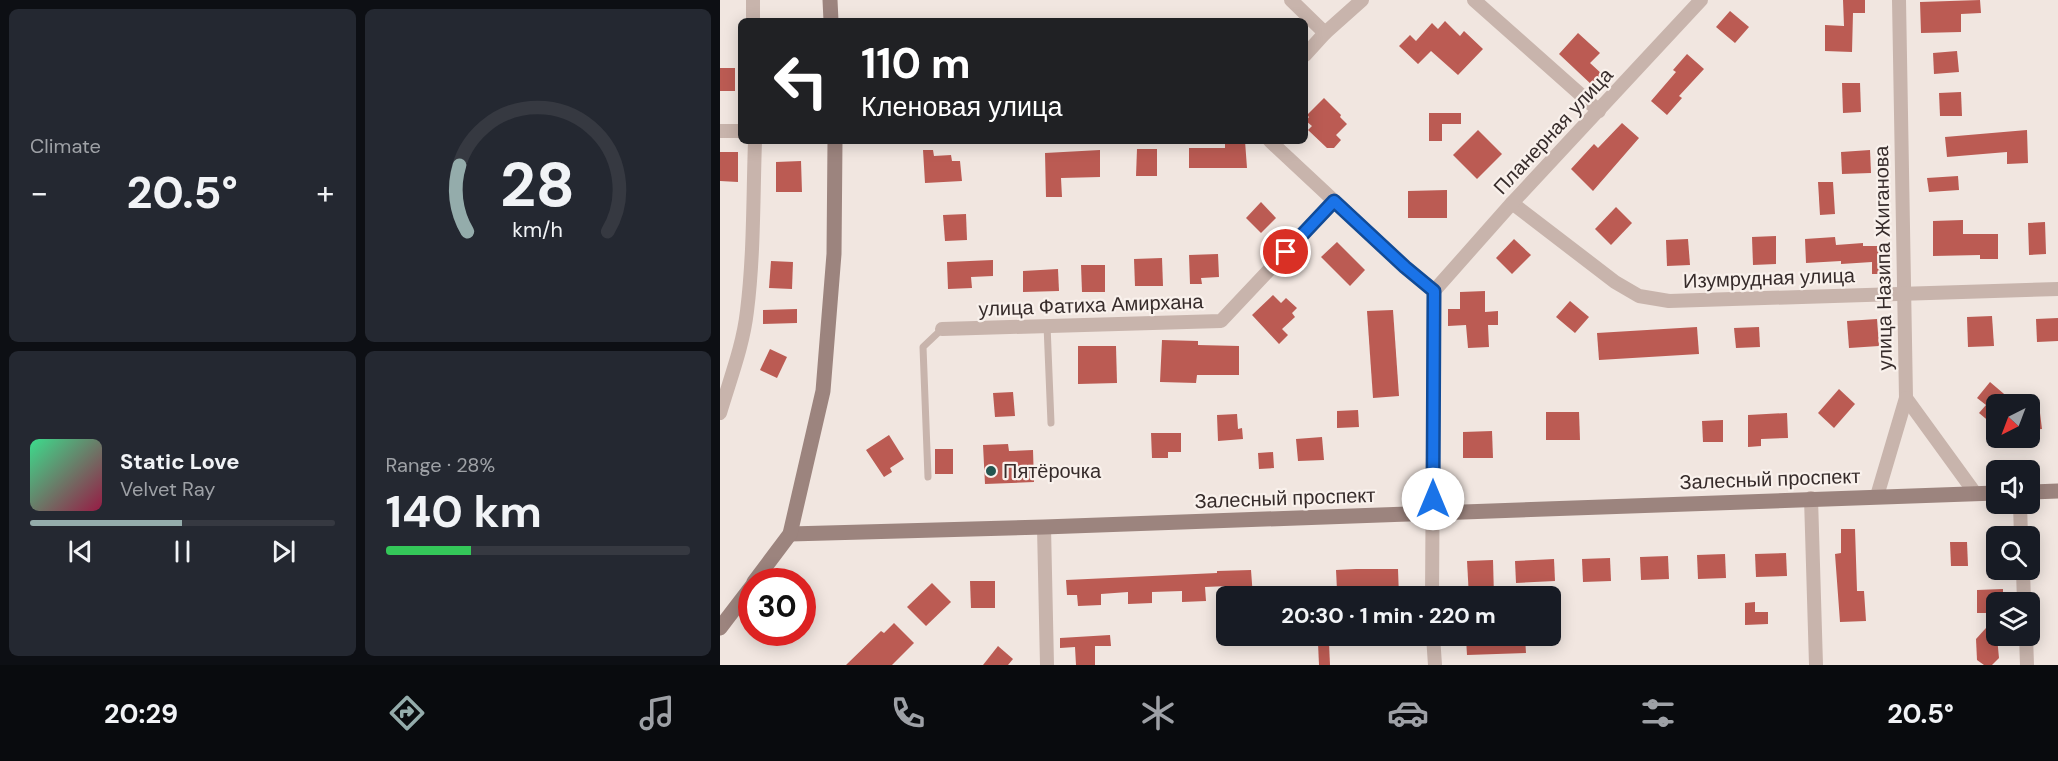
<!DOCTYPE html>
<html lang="en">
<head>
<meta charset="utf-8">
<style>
  body { margin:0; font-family:"DM Sans",sans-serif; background:#242831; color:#f1f3f6; height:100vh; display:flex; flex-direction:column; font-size:22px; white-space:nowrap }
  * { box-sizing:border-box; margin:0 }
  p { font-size:20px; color:#9ea1a6 }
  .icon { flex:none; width:33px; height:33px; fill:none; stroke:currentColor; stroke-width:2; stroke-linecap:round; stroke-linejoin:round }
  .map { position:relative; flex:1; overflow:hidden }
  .drawer { display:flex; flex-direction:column; gap:9px; padding:9px; background:#0d0f14; width:720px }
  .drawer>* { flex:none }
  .hud { position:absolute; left:18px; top:18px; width:570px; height:126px; border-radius:9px; box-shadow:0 3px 15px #0003; background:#202124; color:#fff; overflow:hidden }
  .needle { width:39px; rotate:222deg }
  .controls { position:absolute; left:1266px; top:394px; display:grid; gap:12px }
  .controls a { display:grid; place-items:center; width:54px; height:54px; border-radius:9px; background:#171b24; box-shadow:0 3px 15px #0003; font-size:30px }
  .speed { position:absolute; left:18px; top:568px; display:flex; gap:12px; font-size:30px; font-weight:700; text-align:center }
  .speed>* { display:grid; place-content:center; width:78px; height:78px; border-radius:50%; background:#171b24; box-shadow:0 3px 15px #0003; line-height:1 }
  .speed .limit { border:9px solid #d22; background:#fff; color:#111 }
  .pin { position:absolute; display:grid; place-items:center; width:51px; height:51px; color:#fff; margin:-26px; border:3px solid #fff; border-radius:50%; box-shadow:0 2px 6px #0007 }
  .me { position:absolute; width:66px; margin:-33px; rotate:0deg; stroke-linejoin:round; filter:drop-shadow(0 0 4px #0008) }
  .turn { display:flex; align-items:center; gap:21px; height:126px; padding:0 24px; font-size:27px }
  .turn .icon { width:78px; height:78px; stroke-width:2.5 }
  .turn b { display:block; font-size:42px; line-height:51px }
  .big { font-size:45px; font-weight:700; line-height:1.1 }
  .drawer .tile { flex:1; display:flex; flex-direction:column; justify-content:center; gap:9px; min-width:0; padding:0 21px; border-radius:9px; background:#242831 }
  .drawer .dial { align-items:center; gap:0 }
  .dial svg { height:156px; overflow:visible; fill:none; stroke:#363941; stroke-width:7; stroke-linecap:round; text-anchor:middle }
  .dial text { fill:#f1f3f6; stroke:none }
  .song { display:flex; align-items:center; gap:18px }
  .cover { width:72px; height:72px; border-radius:9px; background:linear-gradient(135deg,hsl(150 70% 55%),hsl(340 70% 35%)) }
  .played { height:6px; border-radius:3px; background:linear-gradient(90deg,#94acab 50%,#363941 50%) }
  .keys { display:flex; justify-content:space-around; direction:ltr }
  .heat { display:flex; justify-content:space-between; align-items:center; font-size:33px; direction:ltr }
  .charge { height:9px; border-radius:4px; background:linear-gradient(90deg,#34c759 28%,#363941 0) }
  .drawer .tiles { flex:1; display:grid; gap:9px; grid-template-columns:repeat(2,1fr) }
  .trip { position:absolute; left:496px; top:586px; width:345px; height:60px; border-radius:9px; background:#171b24; box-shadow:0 3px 15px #0003; font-weight:700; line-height:60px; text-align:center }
  .menu { display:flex; height:96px; justify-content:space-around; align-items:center; background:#090b0e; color:#9ea1a6 }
  .menu .icon { width:42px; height:42px }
  .menu .selected { color:#94acab }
  .menu b { font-size:27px; color:#f1f3f6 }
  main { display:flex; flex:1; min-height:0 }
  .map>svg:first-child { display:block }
  .building { fill:#bb5b53 }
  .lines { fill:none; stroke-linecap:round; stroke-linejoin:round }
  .lane { stroke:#c8b4ac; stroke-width:7 }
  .street { stroke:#c8b4ac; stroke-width:14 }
  .secondary { stroke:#9c847e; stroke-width:15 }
  .route-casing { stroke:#114b97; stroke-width:15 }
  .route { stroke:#1a73e8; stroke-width:10 }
  .poi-dot { fill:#235550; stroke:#f9f1ec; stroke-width:2 }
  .labels { text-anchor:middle; stroke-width:4.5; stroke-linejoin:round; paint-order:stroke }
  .street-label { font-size:20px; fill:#372c2b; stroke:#f9f1ec }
  .poi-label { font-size:20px; fill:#372c2b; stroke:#f9f1ec; text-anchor:start }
</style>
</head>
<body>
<main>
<section class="drawer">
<div class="tiles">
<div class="tile"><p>Climate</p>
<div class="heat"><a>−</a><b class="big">20.5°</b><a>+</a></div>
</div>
<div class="tile dial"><svg viewBox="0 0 100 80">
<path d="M14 69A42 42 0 1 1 86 69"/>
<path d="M14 69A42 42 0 0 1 10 35" stroke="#94acab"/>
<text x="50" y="56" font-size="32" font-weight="700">28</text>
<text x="50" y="72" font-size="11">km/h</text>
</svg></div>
<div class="tile">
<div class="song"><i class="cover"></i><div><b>Static Love</b><p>Velvet Ray</p></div></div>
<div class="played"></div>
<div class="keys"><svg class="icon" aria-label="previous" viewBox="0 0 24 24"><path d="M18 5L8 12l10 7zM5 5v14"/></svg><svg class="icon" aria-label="pause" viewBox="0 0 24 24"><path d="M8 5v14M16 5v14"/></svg><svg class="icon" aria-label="next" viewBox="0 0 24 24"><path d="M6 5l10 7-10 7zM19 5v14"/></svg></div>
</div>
<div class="tile"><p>Range · 28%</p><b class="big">140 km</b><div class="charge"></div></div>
</div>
</section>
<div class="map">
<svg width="1338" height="665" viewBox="0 0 1338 665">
  <rect width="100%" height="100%" fill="#f1e6e0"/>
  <!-- building -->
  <g class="building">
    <polygon points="1123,0 1145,0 1145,13 1133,13 1132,52 1105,51 1105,25 1124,26"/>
    <polygon points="1260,0 1261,13 1241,14 1241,32 1201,33 1200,2"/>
    <polygon points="1010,11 1029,27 1015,43 996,27"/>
    <polygon points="725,21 740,36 744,31 763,49 738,75 711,51 698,64 679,46 690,35 696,41 712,23 718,29"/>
    <polygon points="858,33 880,53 870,63 883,75 873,86 839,54"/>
    <polygon points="1237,51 1239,72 1214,74 1213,53"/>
    <polygon points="967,54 984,69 959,96 962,98 947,115 931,101 956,72 953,70"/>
    <rect x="0" y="68" width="15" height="23"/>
    <polygon points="1122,83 1140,83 1141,112 1123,113"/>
    <polygon points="1241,92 1242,116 1220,116 1219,93"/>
    <polygon points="604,98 621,115 620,117 627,124 616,135 621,140 614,148 607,148 588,130 592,126 586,121 589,117 587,115"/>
    <polygon points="709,113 741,113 741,124 722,124 722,141 709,141"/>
    <polygon points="902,123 919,138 873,191 851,169 874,144 878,148"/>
    <polygon points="758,130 782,154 757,179 733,155"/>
    <polygon points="1307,130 1308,163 1287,164 1287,152 1227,157 1225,137"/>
    <polygon points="505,141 525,141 527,168 469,168 469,148 505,148"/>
    <polygon points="417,149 437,149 437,176 416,176"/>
    <polygon points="203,150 213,150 214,156 231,155 232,161 240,161 242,181 205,183"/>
    <polygon points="380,150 380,177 341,178 342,197 326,197 325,153"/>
    <polygon points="1150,150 1151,173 1122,174 1121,152"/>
    <polygon points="0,152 18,152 18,182 0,181"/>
    <polygon points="81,161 82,192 56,192 56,162"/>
    <polygon points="1238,176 1239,190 1209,192 1207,178"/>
    <polygon points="1098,182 1113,182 1115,214 1100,215"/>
    <polygon points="727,190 727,218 688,218 688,191"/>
    <polygon points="541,202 556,218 541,233 526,218"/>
    <polygon points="896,207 912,223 891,245 875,229"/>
    <polygon points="246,214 247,240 225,241 223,215"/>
    <polygon points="1243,220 1243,234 1278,234 1278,259 1260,259 1260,255 1213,256 1213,221"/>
    <polygon points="1325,222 1326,254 1309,255 1308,223"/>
    <polygon points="1056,236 1056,264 1033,265 1032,237"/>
    <polygon points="1115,237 1116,245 1143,243 1143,246 1163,246 1164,274 1152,274 1152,262 1121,264 1121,261 1086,263 1085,239"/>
    <polygon points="794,239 811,255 792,274 776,258"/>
    <polygon points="968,239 970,265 947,266 946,240"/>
    <polygon points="617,242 645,270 630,286 601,257"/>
    <polygon points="498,254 499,277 481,278 482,284 470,284 469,255"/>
    <polygon points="442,258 443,286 415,286 414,259"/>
    <polygon points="273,260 273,276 251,277 252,288 228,289 227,262"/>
    <polygon points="51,261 73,262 72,289 49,288"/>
    <polygon points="361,265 385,265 385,292 362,292"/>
    <polygon points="338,269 339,291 303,292 303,271"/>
    <polygon points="765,291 765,312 778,311 778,325 768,325 769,347 748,348 746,325 728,326 728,309 740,309 740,292"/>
    <polygon points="553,295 561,303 566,298 577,308 572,313 575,317 562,329 568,335 559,344 532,315"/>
    <polygon points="850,301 869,317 855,333 836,317"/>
    <polygon points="77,309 77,323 43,324 43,310"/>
    <polygon points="673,310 679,396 653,398 647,311"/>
    <polygon points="1272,316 1274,346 1248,347 1247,317"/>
    <polygon points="1338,318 1338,341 1317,342 1316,319"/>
    <polygon points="1157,319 1159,346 1129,348 1127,321"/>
    <polygon points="977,327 979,354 879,360 877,333"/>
    <polygon points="1039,327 1040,347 1016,348 1014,328"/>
    <polygon points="442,340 478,341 478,345 519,346 519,375 477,375 476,383 440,382"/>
    <polygon points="358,346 396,346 397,383 358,384"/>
    <polygon points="50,349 67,357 57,378 40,370"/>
    <polygon points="1270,382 1297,405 1276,405 1276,416 1271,423 1259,413 1266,405 1257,398"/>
    <polygon points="1119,389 1135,404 1114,428 1098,413"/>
    <polygon points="293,392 295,416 275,417 273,393"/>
    <polygon points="1319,405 1322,429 1310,430 1310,406"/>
    <polygon points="638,410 639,427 617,428 617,411"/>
    <polygon points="826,412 859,412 860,440 826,440"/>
    <polygon points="1067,413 1068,438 1041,439 1041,446 1028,447 1028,415"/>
    <polygon points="517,414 518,429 522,428 523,439 498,441 497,415"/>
    <polygon points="1003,420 1003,442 983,442 982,421"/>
    <polygon points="772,431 773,458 743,458 743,432"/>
    <polygon points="431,433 461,433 461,452 448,452 448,458 432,458"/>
    <polygon points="169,435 184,459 170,468 172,472 164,477 146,450"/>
    <polygon points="602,437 604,460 578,461 576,439"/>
    <polygon points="288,444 289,451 313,450 314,482 265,484 263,445"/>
    <rect x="215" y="449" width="18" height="25"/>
    <polygon points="553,452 554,468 539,469 538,453"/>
    <polygon points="1121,529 1135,529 1137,591 1144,591 1146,621 1120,622 1115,554 1121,553"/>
    <polygon points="1230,542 1247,542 1248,566 1231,566"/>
    <polygon points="1066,553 1067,576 1036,577 1035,554"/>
    <polygon points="1005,554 1006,578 978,579 977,555"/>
    <polygon points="948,556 949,579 921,580 920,557"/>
    <polygon points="890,558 891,581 863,582 862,559"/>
    <polygon points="834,559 835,581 796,583 795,561"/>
    <polygon points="773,560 774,597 749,597 747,561"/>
    <polygon points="636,569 678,569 679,597 653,597 653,590 617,590 616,570"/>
    <polygon points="531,570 533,597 509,597 508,586 485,587 486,601 462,602 462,591 432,592 432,603 408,604 408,592 381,594 381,605 358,606 357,595 347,595 346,580 497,573 497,571"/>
    <polygon points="250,581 275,581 275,608 251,608"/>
    <polygon points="212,583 231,602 206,626 187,607"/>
    <polygon points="1283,589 1283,603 1276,603 1276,613 1257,613 1257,590"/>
    <polygon points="1035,602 1035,612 1048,612 1048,624 1025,625 1025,603"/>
    <polygon points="174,623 194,643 172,665 126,665 161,631 164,633"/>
    <polygon points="1266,628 1277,637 1279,658 1272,665 1264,665 1257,660 1256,639"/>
    <polygon points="390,635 391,646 375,646 375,665 356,665 355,647 340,648 340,638"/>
    <polygon points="805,636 806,653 747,655 746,638"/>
    <polygon points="598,643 609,643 610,665 599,665"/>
    <polygon points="278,646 293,659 288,665 263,665"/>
  </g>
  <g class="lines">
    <!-- lane -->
    <g class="lane">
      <polyline points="327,325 331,423"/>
      <polyline points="208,477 203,347 222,329"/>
    </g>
    <!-- street -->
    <g class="street">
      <polyline points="33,0 33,21"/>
      <polyline points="571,0 605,33"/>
      <polyline points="754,0 879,111"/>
      <polyline points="1179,0 1186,398 1255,493"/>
      <polyline points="585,55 605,33 642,0"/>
      <polyline points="0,131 21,131"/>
      <polyline points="550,141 685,267 714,291"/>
      <polyline points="792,203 895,282 919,296 949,301 1338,289"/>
      <polyline points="714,291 792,203 981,0"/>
      <polyline points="222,329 501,321 614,201"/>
      <path d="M0 413C10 379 23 346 27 311 34 255 33 197 35 141"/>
      <polyline points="1157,496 1186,398"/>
      <polyline points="1091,498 1096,665"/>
      <polyline points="1300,504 1301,537"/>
      <polyline points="324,527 327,665"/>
      <polyline points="1303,570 1304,603"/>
      <polyline points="712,597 714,291"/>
      <polyline points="713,636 715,665"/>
      <polyline points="1306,636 1307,665"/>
    </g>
    <!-- secondary -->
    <g class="secondary">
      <polyline points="110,0 111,21"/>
      <polyline points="1310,492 1338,491"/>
      <polyline points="70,534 324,527 1276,493"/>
      <polyline points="34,582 70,534 103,391 114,254 115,141"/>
      <polyline points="0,628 32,586"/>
    </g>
  </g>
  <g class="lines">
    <defs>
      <polyline id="route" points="566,252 614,201 685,267 714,291 713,499"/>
    </defs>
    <!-- route casing -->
    <use href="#route" class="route-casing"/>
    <!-- route -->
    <use href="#route" class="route"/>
  </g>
  <!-- markers -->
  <circle class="poi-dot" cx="271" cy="471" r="6"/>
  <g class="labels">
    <!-- street labels -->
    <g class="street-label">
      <text transform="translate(833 131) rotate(-47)" y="7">Планерная улица</text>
      <text transform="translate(1163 258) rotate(-91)" y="7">улица Назипа Жиганова</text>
      <text transform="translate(1049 278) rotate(-2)" y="7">Изумрудная улица</text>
      <text transform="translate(371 305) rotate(-2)" y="7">улица Фатиха Амирхана</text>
      <text transform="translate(1050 479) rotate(-2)" y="7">Залесный проспект</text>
      <text transform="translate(565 498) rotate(-2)" y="7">Залесный проспект</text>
    </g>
    <!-- poi labels -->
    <g class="poi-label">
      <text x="283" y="478">Пятёрочка</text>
    </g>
  </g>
</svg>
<div class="controls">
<a><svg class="needle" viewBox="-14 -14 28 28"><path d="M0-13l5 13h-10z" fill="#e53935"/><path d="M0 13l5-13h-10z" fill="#9ea1a6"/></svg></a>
<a><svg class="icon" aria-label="sound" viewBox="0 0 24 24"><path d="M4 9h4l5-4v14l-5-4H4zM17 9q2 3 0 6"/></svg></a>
<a><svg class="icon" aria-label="search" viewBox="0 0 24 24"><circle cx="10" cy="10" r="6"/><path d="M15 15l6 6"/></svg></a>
<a><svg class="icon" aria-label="layers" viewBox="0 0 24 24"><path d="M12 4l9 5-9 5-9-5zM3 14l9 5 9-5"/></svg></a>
</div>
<div class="speed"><div class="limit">30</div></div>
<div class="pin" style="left:566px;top:252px;background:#d93025"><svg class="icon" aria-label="arrive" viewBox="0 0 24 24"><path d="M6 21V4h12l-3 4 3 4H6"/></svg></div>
<svg class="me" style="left:713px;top:499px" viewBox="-20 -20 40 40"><circle r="19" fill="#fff"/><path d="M0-13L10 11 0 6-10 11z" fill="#1a73e8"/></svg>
<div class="trip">20:30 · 1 min · 220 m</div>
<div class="hud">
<div class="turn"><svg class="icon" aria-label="left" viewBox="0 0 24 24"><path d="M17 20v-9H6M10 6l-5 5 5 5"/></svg><div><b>110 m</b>Кленовая улица</div></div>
</div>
</div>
</main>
<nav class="menu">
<b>20:29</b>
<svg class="icon selected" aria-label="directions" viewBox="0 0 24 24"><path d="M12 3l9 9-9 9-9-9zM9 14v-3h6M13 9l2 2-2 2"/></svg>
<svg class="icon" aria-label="music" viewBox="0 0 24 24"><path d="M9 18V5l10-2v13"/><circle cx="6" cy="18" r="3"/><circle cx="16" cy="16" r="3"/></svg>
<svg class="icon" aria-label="phone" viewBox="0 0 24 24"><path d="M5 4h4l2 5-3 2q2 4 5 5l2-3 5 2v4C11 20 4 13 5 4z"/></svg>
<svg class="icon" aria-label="climate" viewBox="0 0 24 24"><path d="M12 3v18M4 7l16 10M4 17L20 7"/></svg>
<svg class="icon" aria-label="car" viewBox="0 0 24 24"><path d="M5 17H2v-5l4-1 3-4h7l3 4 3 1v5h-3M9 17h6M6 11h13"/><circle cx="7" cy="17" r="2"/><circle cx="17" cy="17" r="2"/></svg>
<svg class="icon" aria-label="filters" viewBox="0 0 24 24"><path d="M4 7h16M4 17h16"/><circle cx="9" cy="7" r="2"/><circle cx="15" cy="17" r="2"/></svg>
<b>20.5°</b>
</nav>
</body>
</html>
